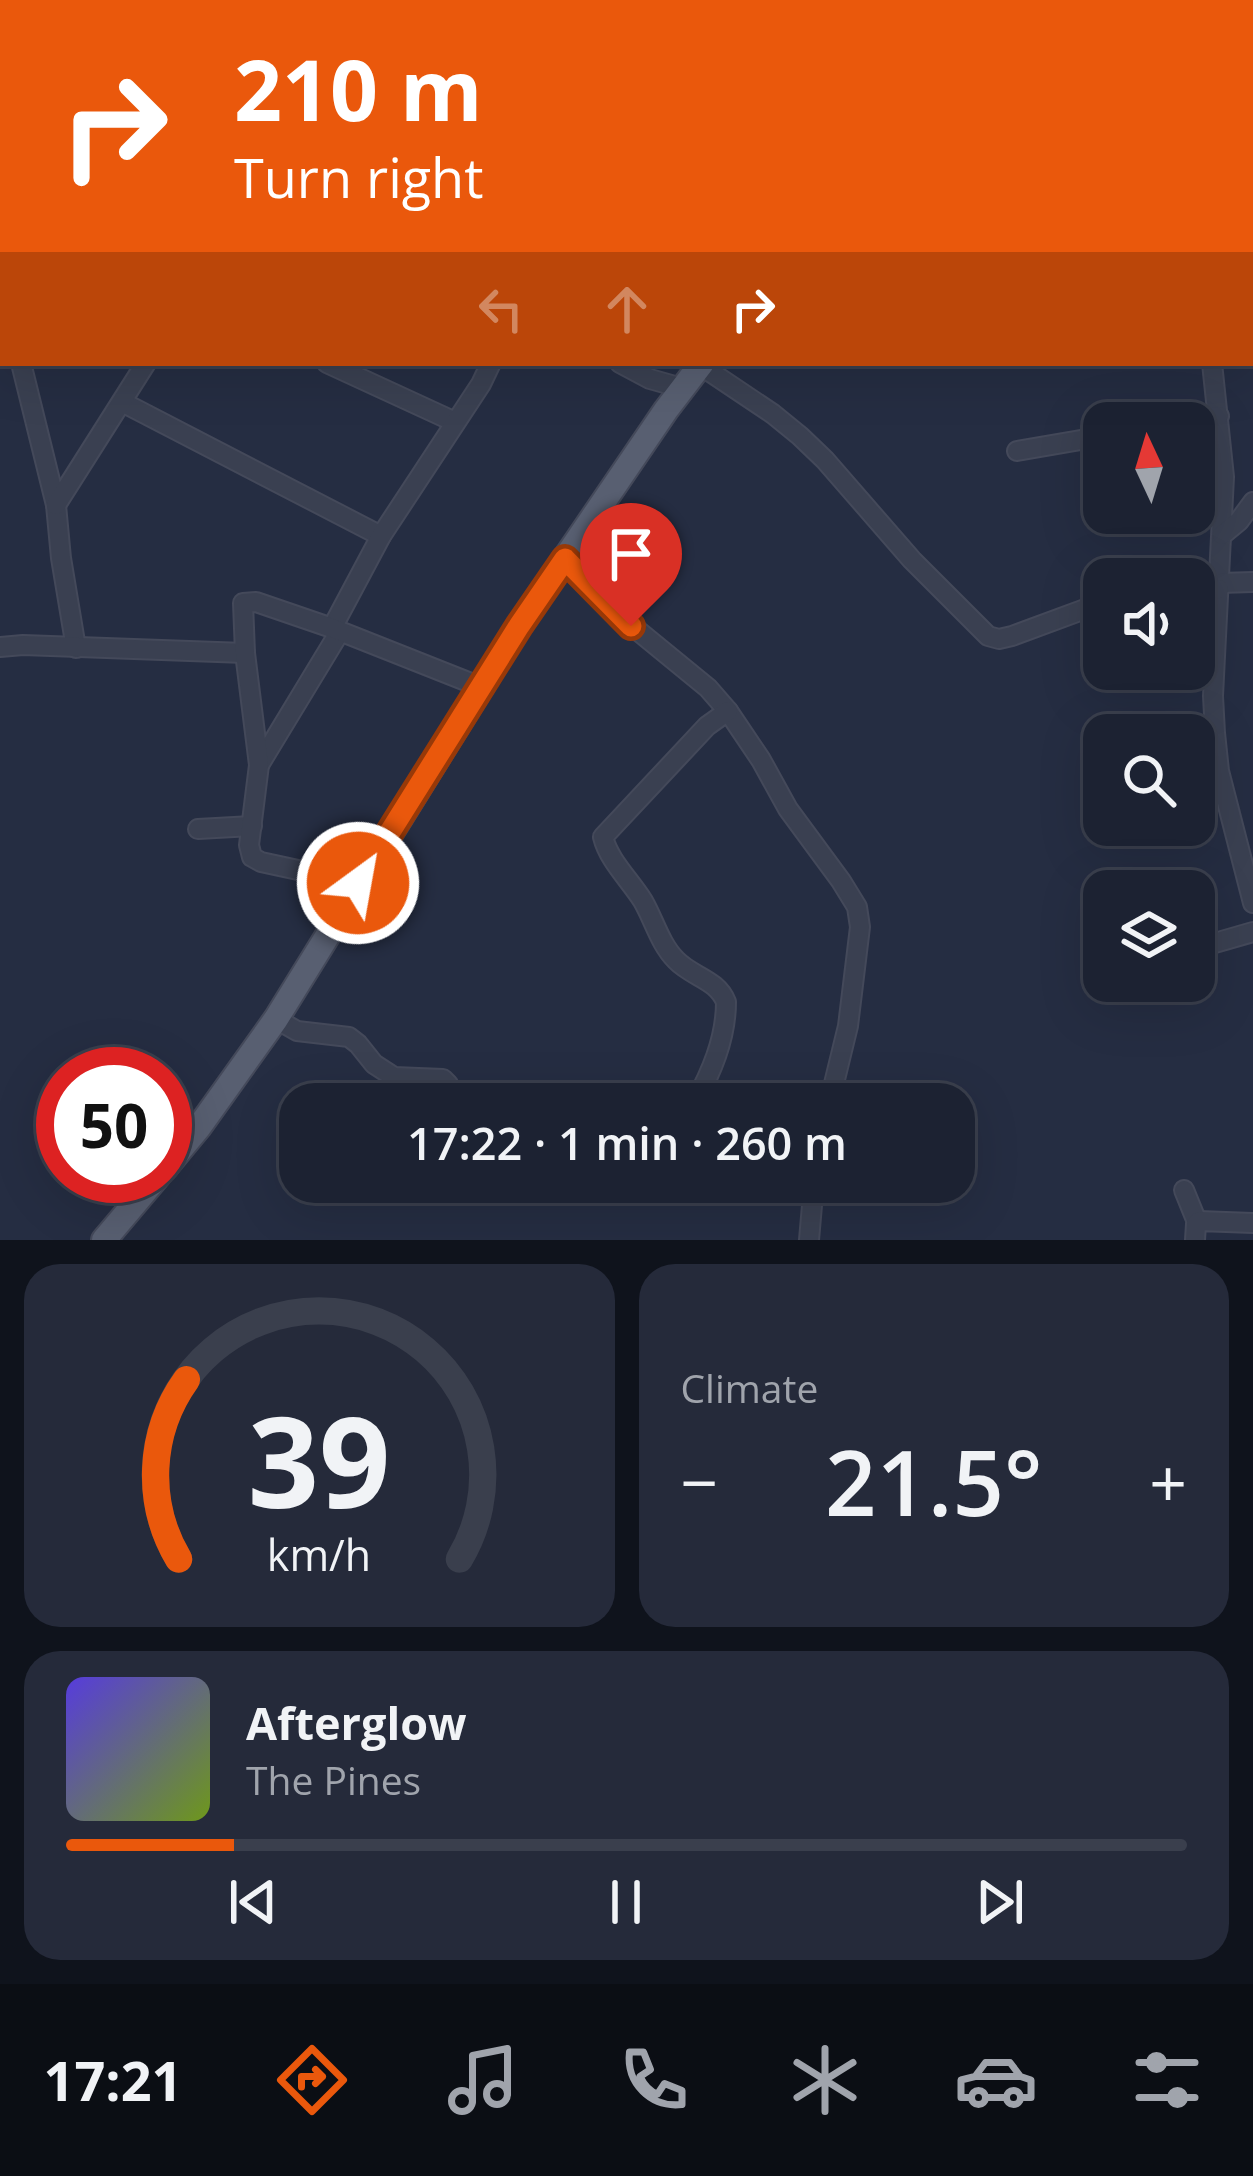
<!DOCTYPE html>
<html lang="en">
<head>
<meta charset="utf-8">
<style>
  body { margin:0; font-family:"Open Sans",sans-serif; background:#252a3a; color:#f1f3f6; height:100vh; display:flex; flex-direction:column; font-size:45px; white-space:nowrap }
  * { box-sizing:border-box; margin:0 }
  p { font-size:39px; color:#a0a4ac }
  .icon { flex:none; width:66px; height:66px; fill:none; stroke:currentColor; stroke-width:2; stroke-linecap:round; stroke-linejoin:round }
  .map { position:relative; height:1240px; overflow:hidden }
  .sheet { display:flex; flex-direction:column; gap:24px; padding:24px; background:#0f131c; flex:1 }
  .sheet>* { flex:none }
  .banner { position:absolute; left:0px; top:0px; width:1254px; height:366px; box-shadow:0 12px 48px #0002,0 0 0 3px #3a3f4d; background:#ea580c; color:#fff; overflow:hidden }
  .needle { width:78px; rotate:356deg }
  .fabs { position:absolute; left:1083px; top:402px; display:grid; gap:24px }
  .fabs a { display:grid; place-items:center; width:132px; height:132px; border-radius:24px; background:#1c2232; box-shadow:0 12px 48px #0002,0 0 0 3px #3a3f4d; font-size:60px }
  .speed { position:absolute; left:36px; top:1047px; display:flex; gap:24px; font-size:60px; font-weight:700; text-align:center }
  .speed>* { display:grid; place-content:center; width:156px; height:156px; border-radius:50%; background:#1c2232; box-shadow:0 12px 48px #0002,0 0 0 3px #3a3f4d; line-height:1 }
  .speed .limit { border:18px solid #d22; background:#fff; color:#111 }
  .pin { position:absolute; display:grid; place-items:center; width:102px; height:102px; color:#fff; margin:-123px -51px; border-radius:50% 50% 50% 0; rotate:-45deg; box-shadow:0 0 12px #0007 }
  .pin .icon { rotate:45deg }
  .me { position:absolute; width:132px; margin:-66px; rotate:32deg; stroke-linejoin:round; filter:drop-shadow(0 0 9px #0008) }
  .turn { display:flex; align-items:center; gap:42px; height:252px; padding:0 36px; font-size:54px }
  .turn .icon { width:156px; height:156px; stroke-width:2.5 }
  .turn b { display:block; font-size:84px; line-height:102px }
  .lanes { display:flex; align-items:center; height:114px; padding:0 36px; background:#0003; justify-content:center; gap:60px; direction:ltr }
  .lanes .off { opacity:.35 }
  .big { font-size:90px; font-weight:600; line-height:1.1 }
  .sheet .widget { flex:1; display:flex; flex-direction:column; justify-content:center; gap:18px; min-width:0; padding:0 42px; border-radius:36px; background:#252a3a }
  .sheet .dial { align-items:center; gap:0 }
  .dial svg { height:312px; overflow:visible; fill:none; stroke:#3a3f4d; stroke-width:7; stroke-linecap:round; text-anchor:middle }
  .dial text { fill:#f1f3f6; stroke:none }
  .song { display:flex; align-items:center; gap:36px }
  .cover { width:144px; height:144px; border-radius:18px; background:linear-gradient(135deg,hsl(250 70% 55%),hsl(80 70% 35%)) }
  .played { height:12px; border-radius:6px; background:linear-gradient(90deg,#ea580c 15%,#3a3f4d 15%) }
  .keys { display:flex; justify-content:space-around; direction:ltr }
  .heat { display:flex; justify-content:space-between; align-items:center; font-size:66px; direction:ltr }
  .sheet .tiles { flex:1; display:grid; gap:24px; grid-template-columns:1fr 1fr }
  .widget:last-child { grid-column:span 2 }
  .trip { position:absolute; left:279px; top:1083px; width:696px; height:120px; border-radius:36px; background:#1c2232; box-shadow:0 12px 48px #0002,0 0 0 3px #3a3f4d; font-weight:600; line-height:120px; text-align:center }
  .tabs { display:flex; height:192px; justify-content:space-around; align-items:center; background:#0b0e14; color:#a0a4ac }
  .tabs .icon { width:84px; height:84px }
  .tabs .current { color:#ea580c }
  .tabs b { font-size:54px; color:#f1f3f6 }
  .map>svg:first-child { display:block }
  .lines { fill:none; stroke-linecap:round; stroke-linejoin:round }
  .minor-casing { stroke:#44495a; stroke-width:22 }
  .major-casing { stroke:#44495a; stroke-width:28 }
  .minor { stroke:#3a4051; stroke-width:18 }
  .major { stroke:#585f71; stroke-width:24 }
  .route-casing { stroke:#983908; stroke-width:30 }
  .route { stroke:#ea580c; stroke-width:21 }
</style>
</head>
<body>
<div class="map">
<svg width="1253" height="1240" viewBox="0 0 1253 1240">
  <rect width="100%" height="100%" fill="#252d42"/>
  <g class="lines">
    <defs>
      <g id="minor">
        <polyline points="423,0 425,3"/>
        <polyline points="1128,0 1129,3"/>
        <polyline points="664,3 671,0"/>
        <polyline points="0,281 3,293"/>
        <polyline points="21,363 56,505 61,558 76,648"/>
        <polyline points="327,363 455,422"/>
        <polyline points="620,363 650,379 682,388"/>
        <polyline points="1212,363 1224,477 1213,696 1215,733 1219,771 1253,903"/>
        <polyline points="700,365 773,414 800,436 825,460 912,560 988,636 999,639 1012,636 1104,602"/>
        <polyline points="122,402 381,536"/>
        <polyline points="1167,423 1219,416"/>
        <polyline points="1017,451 1104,436"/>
        <polyline points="56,505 146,363"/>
        <polyline points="1222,535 1239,521 1253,502"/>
        <polyline points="565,559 631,625 708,688 728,711 761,760 788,809 841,881 857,907 860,927 848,1026 829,1104"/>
        <polyline points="1220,583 1253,582"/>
        <polyline points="1194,591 1219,589"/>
        <polyline points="332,628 381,536 481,384 491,363"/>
        <polyline points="0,647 23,645 245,653"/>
        <polyline points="259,765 339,633"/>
        <polyline points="198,829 252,826"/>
        <polyline points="358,883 261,862 252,857 249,845 259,765 245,653 243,603 256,602 332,628 481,687"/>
        <polyline points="1194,949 1253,932"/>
        <polyline points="276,1019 297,1031 349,1037 358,1044 374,1064 394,1077 443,1079 448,1084 452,1104"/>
        <path d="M694 1104C711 1073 726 1039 726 1002 717 979 692 977 676 960 660 944 654 920 643 901 630 880 609 861 603 837L707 726 728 711"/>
        <polyline points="1184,1190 1197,1222"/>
        <polyline points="809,1240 814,1182"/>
        <polyline points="1195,1240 1196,1224 1199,1221 1253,1223"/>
      </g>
      <g id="major">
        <polyline points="1035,3 1038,0"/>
        <polyline points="165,1168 199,1127 276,1019 519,626 666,410 702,363"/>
        <polyline points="104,1240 158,1176"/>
      </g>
    </defs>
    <!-- minor casing -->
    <use href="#minor" class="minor-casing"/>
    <!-- major casing -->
    <use href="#major" class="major-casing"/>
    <!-- minor -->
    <use href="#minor" class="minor"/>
    <!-- major -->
    <use href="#major" class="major"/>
  </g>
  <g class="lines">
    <defs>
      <polyline id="route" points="358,883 519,626 565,559 631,626"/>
    </defs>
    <!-- route casing -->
    <use href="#route" class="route-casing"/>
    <!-- route -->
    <use href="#route" class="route"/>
  </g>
</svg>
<div class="fabs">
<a><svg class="needle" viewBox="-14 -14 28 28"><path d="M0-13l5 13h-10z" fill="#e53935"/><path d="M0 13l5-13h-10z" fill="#a0a4ac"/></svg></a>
<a><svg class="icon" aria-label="sound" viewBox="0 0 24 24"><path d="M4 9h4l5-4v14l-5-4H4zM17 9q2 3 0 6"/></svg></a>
<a><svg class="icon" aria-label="search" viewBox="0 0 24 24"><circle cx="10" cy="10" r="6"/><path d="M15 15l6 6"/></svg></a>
<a><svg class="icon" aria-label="layers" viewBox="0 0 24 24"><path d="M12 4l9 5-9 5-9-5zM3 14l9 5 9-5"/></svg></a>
</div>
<div class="speed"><div class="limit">50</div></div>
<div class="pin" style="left:631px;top:626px;background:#d93025"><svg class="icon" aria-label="arrive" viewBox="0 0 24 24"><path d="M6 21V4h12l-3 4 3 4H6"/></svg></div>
<svg class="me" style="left:358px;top:883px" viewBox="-20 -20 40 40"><circle r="17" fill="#ea580c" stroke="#fff" stroke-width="3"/><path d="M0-11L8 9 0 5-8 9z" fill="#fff"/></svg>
<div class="trip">17:22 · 1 min · 260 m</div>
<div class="banner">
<div class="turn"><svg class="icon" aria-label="right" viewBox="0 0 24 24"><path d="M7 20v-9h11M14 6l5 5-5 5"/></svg><div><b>210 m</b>Turn right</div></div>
<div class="lanes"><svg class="icon off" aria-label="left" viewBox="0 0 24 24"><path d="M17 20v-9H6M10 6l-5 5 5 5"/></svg><svg class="icon off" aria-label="ahead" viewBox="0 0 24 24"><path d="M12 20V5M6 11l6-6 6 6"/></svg><svg class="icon" aria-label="right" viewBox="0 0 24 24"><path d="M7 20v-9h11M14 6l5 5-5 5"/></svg></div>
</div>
</div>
<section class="sheet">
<div class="tiles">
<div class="widget dial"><svg viewBox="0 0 100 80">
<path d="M14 69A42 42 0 1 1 86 69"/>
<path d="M14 69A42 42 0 0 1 16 23" stroke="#ea580c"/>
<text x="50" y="56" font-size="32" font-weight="700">39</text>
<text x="50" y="72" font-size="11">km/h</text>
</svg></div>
<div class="widget"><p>Climate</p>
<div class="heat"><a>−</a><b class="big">21.5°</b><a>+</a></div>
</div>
<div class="widget">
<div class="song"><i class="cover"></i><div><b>Afterglow</b><p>The Pines</p></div></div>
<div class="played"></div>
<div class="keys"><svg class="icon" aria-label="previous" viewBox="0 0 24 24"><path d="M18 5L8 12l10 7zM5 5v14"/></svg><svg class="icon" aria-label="pause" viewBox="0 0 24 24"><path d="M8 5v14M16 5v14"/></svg><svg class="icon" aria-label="next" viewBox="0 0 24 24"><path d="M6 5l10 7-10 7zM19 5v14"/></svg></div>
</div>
</div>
</section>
<nav class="tabs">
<b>17:21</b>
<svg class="icon current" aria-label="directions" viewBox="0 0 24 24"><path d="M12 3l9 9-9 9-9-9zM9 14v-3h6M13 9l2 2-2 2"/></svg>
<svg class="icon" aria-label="music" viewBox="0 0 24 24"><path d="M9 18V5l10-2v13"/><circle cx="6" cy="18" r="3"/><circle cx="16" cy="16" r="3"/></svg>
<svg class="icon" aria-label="phone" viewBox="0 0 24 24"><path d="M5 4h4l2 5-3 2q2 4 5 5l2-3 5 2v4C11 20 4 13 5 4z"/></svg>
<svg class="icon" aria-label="climate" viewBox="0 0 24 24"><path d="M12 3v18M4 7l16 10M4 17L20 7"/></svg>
<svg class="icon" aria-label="car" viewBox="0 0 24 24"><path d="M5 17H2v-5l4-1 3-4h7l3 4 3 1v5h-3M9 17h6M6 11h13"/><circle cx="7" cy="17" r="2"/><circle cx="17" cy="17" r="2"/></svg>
<svg class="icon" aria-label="filters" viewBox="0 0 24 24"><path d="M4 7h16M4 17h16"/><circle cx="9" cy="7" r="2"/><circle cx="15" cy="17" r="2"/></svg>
</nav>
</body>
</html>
